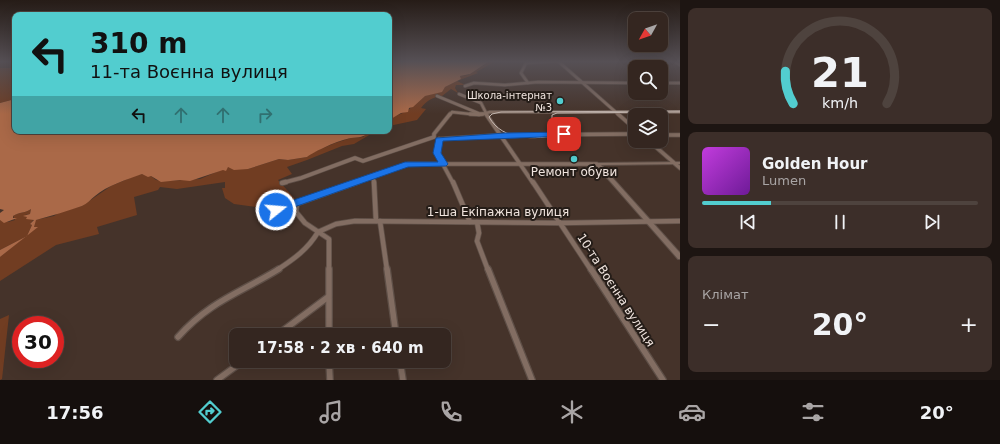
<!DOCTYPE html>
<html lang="uk">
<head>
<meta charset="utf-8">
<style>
  body { margin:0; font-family:"DejaVu Sans",sans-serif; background:#3c2e29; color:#f1f3f6; height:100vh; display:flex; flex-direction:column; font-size:15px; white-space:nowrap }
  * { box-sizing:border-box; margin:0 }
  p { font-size:13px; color:#a9a5a5 }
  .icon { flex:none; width:22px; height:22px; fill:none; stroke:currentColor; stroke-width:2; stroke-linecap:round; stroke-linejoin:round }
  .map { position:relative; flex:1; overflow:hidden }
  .sheet { display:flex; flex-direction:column; gap:8px; padding:8px; background:#1d1512; width:320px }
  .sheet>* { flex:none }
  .banner { position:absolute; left:12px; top:12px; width:380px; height:122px; border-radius:8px; box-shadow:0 4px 16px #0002,0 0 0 1px #4e433e; background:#52cdcf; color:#111; overflow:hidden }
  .needle { width:26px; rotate:230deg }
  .fabs { position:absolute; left:628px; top:12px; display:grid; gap:8px }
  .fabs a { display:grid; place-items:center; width:40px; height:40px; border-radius:8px; background:#342620; box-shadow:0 4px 16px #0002,0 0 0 1px #4e433e; font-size:20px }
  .speed { position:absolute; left:12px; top:316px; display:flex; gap:8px; font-size:20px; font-weight:700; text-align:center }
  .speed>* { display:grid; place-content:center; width:52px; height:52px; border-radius:50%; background:#342620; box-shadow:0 4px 16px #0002,0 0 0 1px #4e433e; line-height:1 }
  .speed .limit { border:6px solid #d22; background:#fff; color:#111 }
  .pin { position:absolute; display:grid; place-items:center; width:34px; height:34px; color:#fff; margin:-17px; border-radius:8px; box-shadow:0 2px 6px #0006 }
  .me { position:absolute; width:44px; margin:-22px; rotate:73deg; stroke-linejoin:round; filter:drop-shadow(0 0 3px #0008) }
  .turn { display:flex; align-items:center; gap:14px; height:84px; padding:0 12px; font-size:18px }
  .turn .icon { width:52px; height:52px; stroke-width:2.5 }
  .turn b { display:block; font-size:28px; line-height:34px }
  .lanes { display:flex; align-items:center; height:38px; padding:0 12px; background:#0003; justify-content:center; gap:20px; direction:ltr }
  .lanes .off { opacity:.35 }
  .big { font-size:30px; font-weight:600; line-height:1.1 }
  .sheet .card { flex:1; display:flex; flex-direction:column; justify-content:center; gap:6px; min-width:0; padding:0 14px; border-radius:8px; background:#3c2e29 }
  .sheet .dial { align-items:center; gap:0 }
  .dial svg { height:104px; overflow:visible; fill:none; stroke:#4e433e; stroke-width:7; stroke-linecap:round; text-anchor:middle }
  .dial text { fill:#f1f3f6; stroke:none }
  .song { display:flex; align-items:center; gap:12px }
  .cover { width:48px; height:48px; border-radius:6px; background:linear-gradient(135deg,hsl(290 70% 55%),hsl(280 70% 35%)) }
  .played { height:4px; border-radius:2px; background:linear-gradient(90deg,#52cdcf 25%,#4e433e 25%) }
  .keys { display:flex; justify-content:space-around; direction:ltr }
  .heat { display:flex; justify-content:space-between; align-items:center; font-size:22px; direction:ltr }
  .trip { position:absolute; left:229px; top:328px; width:222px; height:40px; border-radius:8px; background:#342620; box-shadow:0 4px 16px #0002,0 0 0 1px #4e433e; font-weight:600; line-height:40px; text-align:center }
  .dock { display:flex; height:64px; justify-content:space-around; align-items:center; background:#150f0d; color:#a9a5a5 }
  .dock .icon { width:28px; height:28px }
  .dock .active { color:#52cdcf }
  .dock b { font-size:18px; color:#f1f3f6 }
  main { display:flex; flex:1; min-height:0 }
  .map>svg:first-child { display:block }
  .green { fill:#713d22 }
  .water { fill:#aa6948 }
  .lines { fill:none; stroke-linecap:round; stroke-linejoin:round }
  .minor-far3-casing { stroke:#5e4f47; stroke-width:4 }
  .minor-far2-casing { stroke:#5e4f47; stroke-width:5 }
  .minor-far1-casing { stroke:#5e4f47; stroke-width:6 }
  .minor-casing { stroke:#5e4f47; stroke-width:8 }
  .tertiary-casing { stroke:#5e4f47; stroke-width:2 }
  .minor-far3 { stroke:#826d62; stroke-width:2.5 }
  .minor-far2 { stroke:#826d62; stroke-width:3.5 }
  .minor-far1 { stroke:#826d62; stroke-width:4.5 }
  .minor { stroke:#826d62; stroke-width:5.5 }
  .tertiary { fill:#826d62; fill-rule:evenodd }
  .tram { stroke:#c4b7b0; stroke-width:1 }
  .route { fill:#1a73e8; stroke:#114b97 }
  .poi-dot { fill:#52cdcf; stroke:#251d18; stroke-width:1.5 }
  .labels { text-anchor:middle; stroke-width:4; stroke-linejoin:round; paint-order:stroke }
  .far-poi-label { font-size:10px; fill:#f1e5df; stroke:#251d18; text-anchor:end }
  .poi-label { font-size:12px; fill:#f1e5df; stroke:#251d18 }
  .street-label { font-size:12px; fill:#f1e5df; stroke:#251d18 }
</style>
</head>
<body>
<main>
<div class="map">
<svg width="680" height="380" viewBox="0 0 680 380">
  <rect width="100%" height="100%" fill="#45332a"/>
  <!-- green -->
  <g class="green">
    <path d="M487 61H496L476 72 478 73 457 81 465 85H456L455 88 458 93 451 89 442 96C433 97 427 100 421 108L426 109 417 120 389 126V119L407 111 424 96 440 92 445 87 461 79 460 76 468 75 486 64Z"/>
    <polygon points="0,68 15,68 15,99 0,103"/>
    <polygon points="370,131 376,131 354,144 342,146 307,160 287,167 292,174 278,180 295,199 294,203 272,209 234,204 225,198 222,188 225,188 225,182 177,189 160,187 158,190 134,197 137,215 97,227 99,234 56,245 0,281 0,257 37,227 34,227 35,220 54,216 60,212 82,206 111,186 137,175 142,174 151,176 156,180 165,181 200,179 228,167 248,169 279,159 288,160 307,157 309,154 335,143 351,138 363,137"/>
    <path d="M31 209 30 214 25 215 34 219 30 224 32 225 27 236 0 250V220L8 222 15 220 13 216C19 212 26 213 31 209Z"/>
    <polygon points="9,315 2,379 0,380 0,319"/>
  </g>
  <!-- water -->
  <g class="water">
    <polygon points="389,61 487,61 488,62 470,74 460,76 461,79 445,87 442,92 425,96 413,107 409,108 408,112 401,113 391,119 389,119"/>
    <path d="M15 99V131H370C364 138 359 137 351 138 339 140 315 151 307 157L288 160 279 159 248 169 234 170 228 167 226 171 223 170 190 181 180 180 161 182 151 176 148 177 142 174C128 179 106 186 95 196 91 199 87 204 82 206 67 211 51 216 36 220L34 227H38L0 257V250L27 236 32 225 30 224 34 220 26 219 27 217 23 216 30 214 31 209C26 213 19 212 13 216V218H17L4 223 0 220V213L4 210 0 209V103Z"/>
  </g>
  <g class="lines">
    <defs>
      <g id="minor-far3">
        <polyline points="558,61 619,115"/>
        <polyline points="674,61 680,65"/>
        <polyline points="528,83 521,73 526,63 556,61"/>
        <polyline points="661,83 680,83"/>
        <polyline points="465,86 474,83 505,85 538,82 635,83"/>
        <polyline points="459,94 481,103 487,115"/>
        <polyline points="437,96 478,113"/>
        <polyline points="450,115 452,112 479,115 490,112 680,112"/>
      </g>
      <g id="minor-far2">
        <polyline points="470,114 483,114"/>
        <polyline points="486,114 533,183"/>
        <polyline points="618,114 635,129"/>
        <polyline points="661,135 680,135"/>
        <polyline points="439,139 505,135 635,134"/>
        <polyline points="439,139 439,157 453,183"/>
        <polyline points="649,141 680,168"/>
        <polyline points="373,178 374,183"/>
        <polyline points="282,183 301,178 355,158 363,161 434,137 434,134 450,114"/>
        <polyline points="355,183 408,164 597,164"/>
      </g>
      <g id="minor-far1">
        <polyline points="374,182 376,221"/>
        <polyline points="453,182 470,222"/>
        <polyline points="533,182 591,270"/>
        <polyline points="282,183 286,182"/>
        <polyline points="297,203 296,212 305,223 329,239 329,270"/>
        <polyline points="270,211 299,203 358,182"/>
        <polyline points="380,221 387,270"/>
        <polyline points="477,222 479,233 477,241 488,270"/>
        <polyline points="318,232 336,224 355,221 560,223 680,221"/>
        <path d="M277 270C294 259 308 249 318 232"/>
      </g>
      <g id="minor">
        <polyline points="329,269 329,335"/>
        <polyline points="387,269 396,335"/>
        <polyline points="488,269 532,380"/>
        <polyline points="591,269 663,380"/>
        <polyline points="277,335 328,297"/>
        <path d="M178 337C210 301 240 293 279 269"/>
        <polyline points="329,361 330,380"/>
        <polyline points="400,361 403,380"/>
        <polyline points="217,380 243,361"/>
      </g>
      <polygon id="tertiary" points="680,162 680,164 601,165 680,253 680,259 678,259 595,164 597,163"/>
    </defs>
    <!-- minor-far3 casing -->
    <use href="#minor-far3" class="minor-far3-casing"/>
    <!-- minor-far2 casing -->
    <use href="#minor-far2" class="minor-far2-casing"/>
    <!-- minor-far1 casing -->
    <use href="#minor-far1" class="minor-far1-casing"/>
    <!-- minor casing -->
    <use href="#minor" class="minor-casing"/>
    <!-- tertiary casing -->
    <use href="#tertiary" class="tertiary-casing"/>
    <!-- minor-far3 -->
    <use href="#minor-far3" class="minor-far3"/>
    <!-- minor-far2 -->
    <use href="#minor-far2" class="minor-far2"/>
    <!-- minor-far1 -->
    <use href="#minor-far1" class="minor-far1"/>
    <!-- minor -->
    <use href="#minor" class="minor"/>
    <!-- tertiary -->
    <use href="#tertiary" class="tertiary"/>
    <!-- tram -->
    <path class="tram" d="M680 111 501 112 492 114 489 117C503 142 535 139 560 135L563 132 552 118V115L557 113 680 112"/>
  </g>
  <!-- sky -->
  <linearGradient id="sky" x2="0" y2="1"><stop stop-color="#261c17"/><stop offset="0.54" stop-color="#565055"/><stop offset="1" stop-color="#565055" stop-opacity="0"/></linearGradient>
  <rect width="680" height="114" fill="url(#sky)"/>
  <!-- route -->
  <polygon class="route" points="564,132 567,133 567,136 443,141 441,153 448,164 446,166 408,167 280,212 273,212 272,210 273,207 405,162 438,162 433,153 436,138 505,133"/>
  <!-- markers -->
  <g class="poi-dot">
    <circle cx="560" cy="101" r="4"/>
    <circle cx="574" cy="159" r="4"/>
  </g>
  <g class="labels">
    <!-- far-poi labels -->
    <g class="far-poi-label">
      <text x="552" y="99">Школа-інтернат<tspan x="552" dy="12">№3</tspan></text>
    </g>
    <!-- poi labels -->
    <g class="poi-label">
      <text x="574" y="176">Ремонт обуви</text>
    </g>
    <!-- street labels -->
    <g class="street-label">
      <text x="498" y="216">1-ша Екіпажна вулиця</text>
      <text transform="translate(616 290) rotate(57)" y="4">10-та Воєнна вулиця</text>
    </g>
  </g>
</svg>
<div class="fabs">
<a><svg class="needle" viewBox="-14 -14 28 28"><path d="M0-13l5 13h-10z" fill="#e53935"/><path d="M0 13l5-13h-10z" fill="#a9a5a5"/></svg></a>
<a><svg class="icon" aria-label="search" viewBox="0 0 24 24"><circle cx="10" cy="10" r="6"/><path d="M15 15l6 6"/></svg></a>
<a><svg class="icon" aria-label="layers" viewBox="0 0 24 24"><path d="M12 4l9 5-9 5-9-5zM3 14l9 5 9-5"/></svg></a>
</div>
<div class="speed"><div class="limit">30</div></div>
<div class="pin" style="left:564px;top:134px;background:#d93025"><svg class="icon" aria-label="arrive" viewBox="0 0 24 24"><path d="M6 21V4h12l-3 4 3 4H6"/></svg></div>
<svg class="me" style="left:276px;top:210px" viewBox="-20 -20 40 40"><circle r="17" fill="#1a73e8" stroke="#fff" stroke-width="3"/><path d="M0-11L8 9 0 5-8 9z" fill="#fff"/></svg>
<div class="trip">17:58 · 2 хв · 640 m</div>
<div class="banner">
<div class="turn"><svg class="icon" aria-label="left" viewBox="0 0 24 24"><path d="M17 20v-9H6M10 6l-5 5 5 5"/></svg><div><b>310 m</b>11-та Воєнна вулиця</div></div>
<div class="lanes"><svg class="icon" aria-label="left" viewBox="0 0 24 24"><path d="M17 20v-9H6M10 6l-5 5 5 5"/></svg><svg class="icon off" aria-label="ahead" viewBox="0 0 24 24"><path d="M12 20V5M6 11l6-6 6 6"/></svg><svg class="icon off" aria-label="ahead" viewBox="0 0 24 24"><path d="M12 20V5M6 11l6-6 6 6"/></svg><svg class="icon off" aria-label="right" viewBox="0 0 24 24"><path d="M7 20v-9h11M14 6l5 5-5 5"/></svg></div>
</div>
</div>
<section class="sheet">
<div class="card dial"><svg viewBox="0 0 100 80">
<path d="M14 69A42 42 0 1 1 86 69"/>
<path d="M14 69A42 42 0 0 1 8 44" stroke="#52cdcf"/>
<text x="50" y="56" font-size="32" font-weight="700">21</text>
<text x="50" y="72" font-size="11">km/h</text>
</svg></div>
<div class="card">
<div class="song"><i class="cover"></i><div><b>Golden Hour</b><p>Lumen</p></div></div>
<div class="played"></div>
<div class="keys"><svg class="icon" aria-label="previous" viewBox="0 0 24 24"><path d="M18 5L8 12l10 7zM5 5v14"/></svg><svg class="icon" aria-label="pause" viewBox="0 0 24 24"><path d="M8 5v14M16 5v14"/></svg><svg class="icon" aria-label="next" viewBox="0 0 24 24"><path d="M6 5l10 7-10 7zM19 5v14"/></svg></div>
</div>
<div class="card"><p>Клімат</p>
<div class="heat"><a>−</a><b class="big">20°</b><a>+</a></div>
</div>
</section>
</main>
<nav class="dock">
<b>17:56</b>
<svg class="icon active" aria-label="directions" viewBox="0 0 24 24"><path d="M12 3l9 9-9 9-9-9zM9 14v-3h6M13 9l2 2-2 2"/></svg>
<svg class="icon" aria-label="music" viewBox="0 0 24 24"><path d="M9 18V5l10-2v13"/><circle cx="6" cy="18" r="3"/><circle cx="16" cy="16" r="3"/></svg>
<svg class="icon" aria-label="phone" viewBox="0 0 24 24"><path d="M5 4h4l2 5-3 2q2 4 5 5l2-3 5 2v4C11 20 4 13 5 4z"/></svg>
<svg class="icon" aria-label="climate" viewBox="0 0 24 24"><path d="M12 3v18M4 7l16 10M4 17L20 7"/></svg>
<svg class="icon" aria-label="car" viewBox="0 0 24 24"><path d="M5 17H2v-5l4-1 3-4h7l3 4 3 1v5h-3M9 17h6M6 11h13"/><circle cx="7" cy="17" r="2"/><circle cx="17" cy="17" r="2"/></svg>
<svg class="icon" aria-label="filters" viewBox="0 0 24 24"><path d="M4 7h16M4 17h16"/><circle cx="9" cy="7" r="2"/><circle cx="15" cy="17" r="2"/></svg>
<b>20°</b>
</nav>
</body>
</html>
